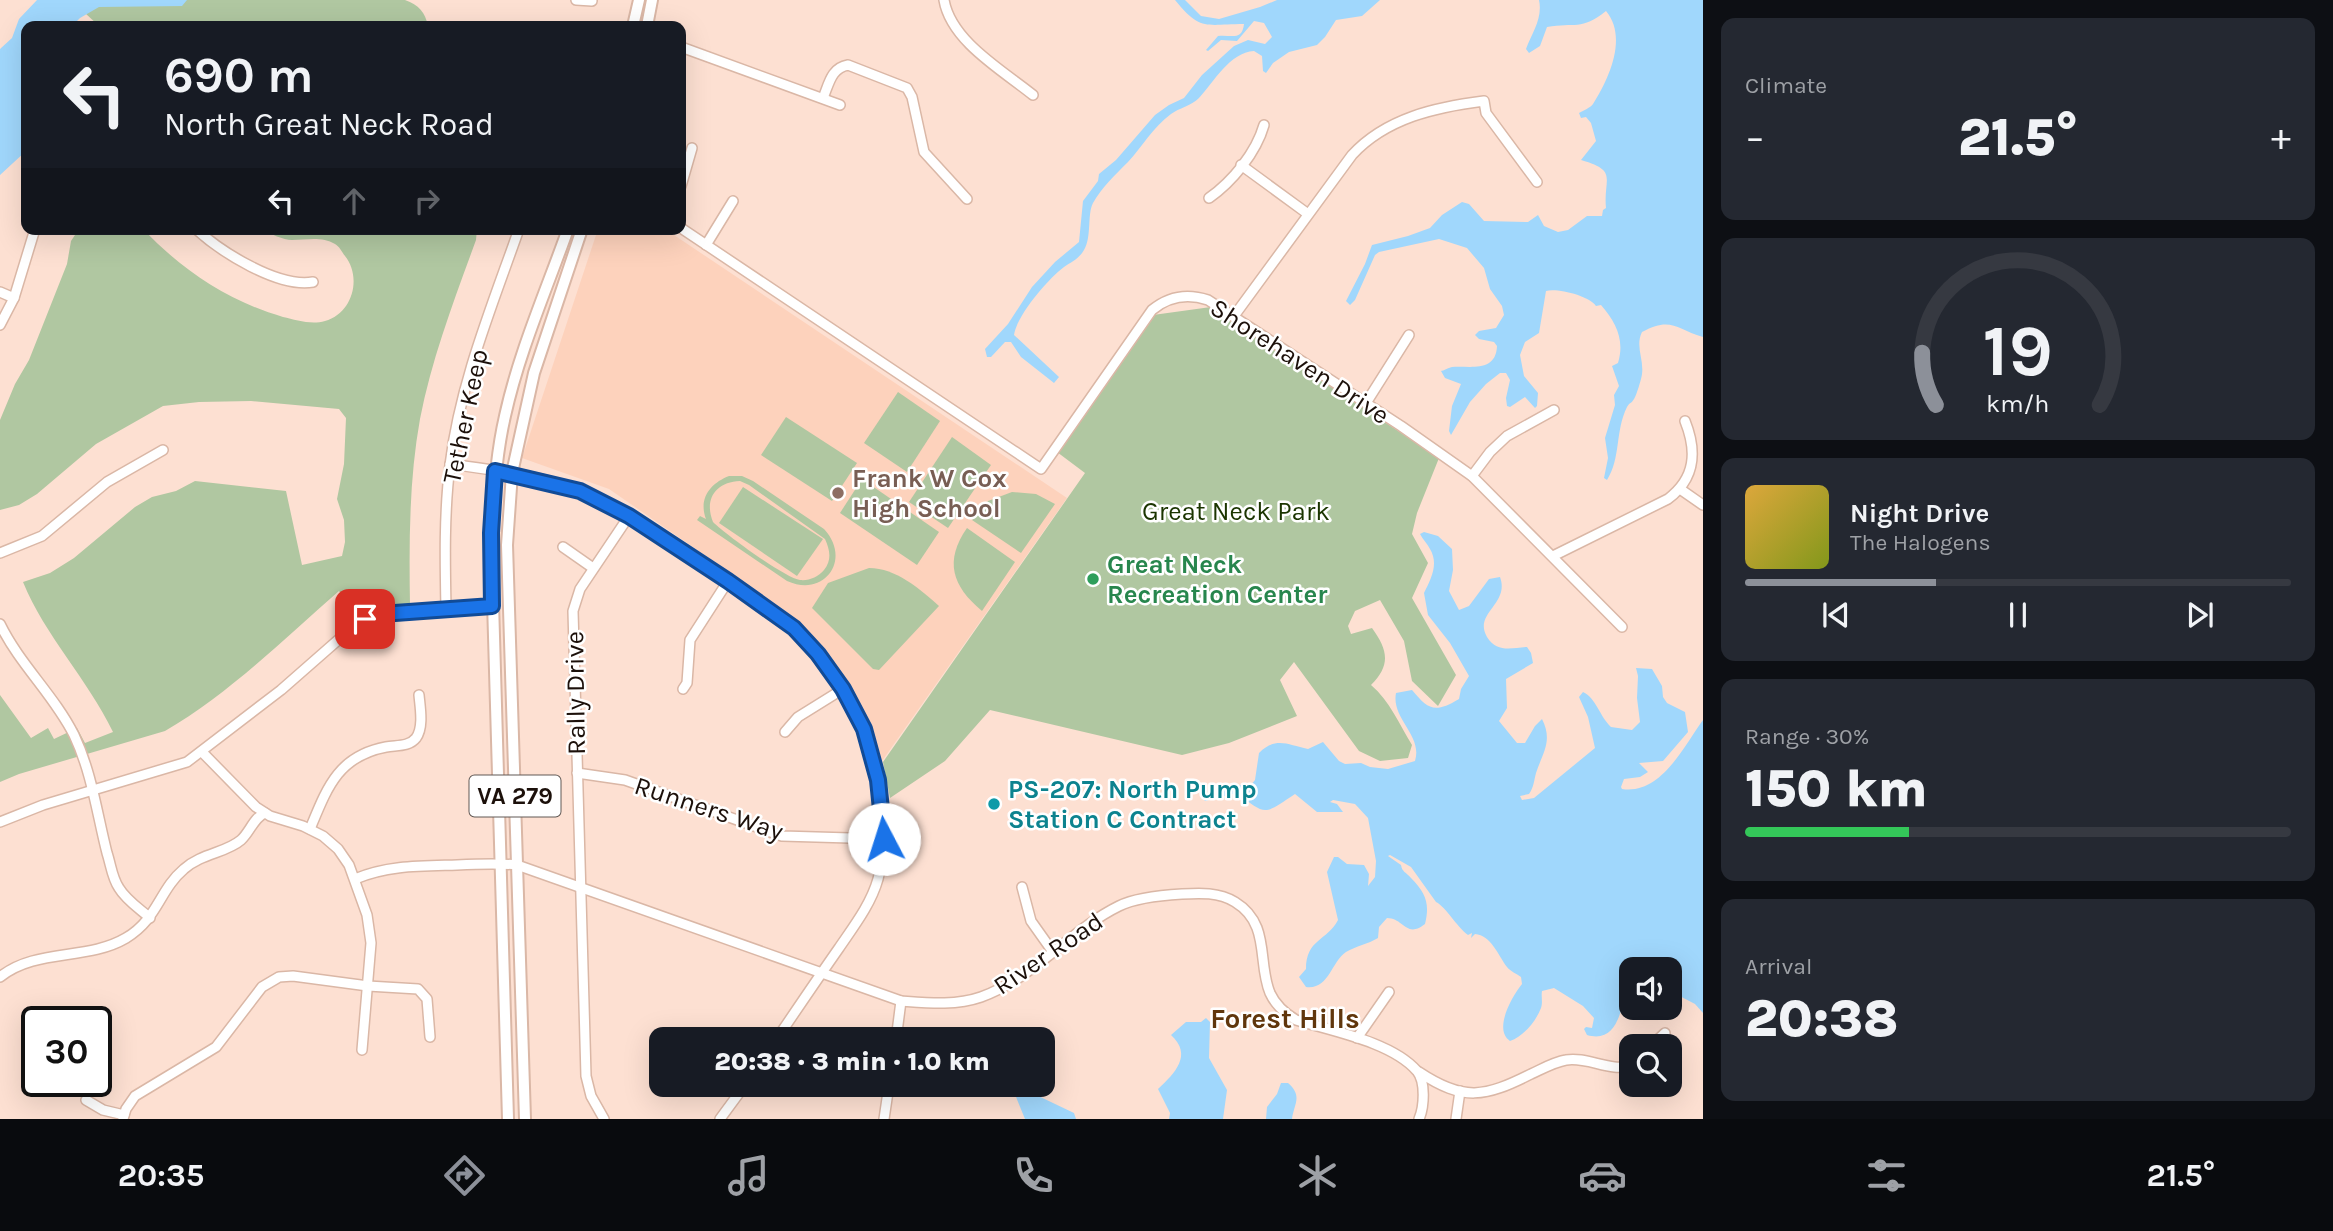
<!DOCTYPE html>
<html lang="en">
<head>
<meta charset="utf-8">
<style>
  body { margin:0; font-family:Karla,sans-serif; background:#242831; color:#f1f3f6; height:100vh; display:flex; flex-direction:column; font-size:26px; white-space:nowrap }
  * { box-sizing:border-box; margin:0 }
  p { font-size:23px; color:#9ea1a6 }
  .icon { flex:none; width:38px; height:38px; fill:none; stroke:currentColor; stroke-width:2; stroke-linecap:round; stroke-linejoin:round }
  .map { position:relative; flex:1; overflow:hidden }
  .details { display:flex; flex-direction:column; gap:18px; padding:18px; background:#0d0f14; width:630px }
  .details>* { flex:none }
  .hud { position:absolute; left:21px; top:21px; width:665px; height:214px; border-radius:14px; box-shadow:0 7px 28px #0002; background:#171b24; color:#f1f3f6; overflow:hidden }
  .buttons { position:absolute; left:1619px; top:957px; display:grid; gap:14px }
  .buttons a { display:grid; place-items:center; width:63px; height:63px; border-radius:14px; background:#171b24; box-shadow:0 7px 28px #0002; font-size:35px }
  .speed { position:absolute; left:21px; top:1006px; display:flex; gap:14px; font-size:35px; font-weight:700; text-align:center }
  .speed>* { display:grid; place-content:center; width:91px; height:91px; border-radius:50%; background:#171b24; box-shadow:0 7px 28px #0002; line-height:1 }
  .speed .limit { border:4px solid #111; border-radius:10px; background:#fff; color:#111 }
  .pin { position:absolute; display:grid; place-items:center; width:60px; height:60px; color:#fff; margin:-30px; border-radius:14px; box-shadow:0 4px 10px #0006 }
  .me { position:absolute; width:77px; margin:-38px; rotate:355deg; stroke-linejoin:round; filter:drop-shadow(0 0 5px #0008) }
  .turn { display:flex; align-items:center; gap:24px; height:147px; padding:0 28px; font-size:32px }
  .turn .icon { width:91px; height:91px; stroke-width:2.5 }
  .turn b { display:block; font-size:49px; line-height:60px }
  .lanes { display:flex; align-items:center; height:66px; padding:0 28px; background:#0003; justify-content:center; gap:35px; direction:ltr }
  .lanes .off { opacity:.35 }
  .big { font-size:52px; font-weight:800; line-height:1.1 }
  .details .card { flex:1; display:flex; flex-direction:column; justify-content:center; gap:10px; min-width:0; padding:0 24px; border-radius:14px; background:#242831 }
  .details .dial { align-items:center; gap:0 }
  .dial svg { height:182px; overflow:visible; fill:none; stroke:#363941; stroke-width:7; stroke-linecap:round; text-anchor:middle }
  .dial text { fill:#f1f3f6; stroke:none }
  .song { display:flex; align-items:center; gap:21px }
  .cover { width:84px; height:84px; border-radius:10px; background:linear-gradient(135deg,hsl(40 70% 55%),hsl(70 70% 35%)) }
  .played { height:7px; border-radius:4px; background:linear-gradient(90deg,#8c9099 35%,#363941 35%) }
  .keys { display:flex; justify-content:space-around; direction:ltr }
  .heat { display:flex; justify-content:space-between; align-items:center; font-size:38px; direction:ltr }
  .charge { height:10px; border-radius:5px; background:linear-gradient(90deg,#34c759 30%,#363941 0) }
  .trip { position:absolute; left:649px; top:1027px; width:406px; height:70px; border-radius:14px; background:#171b24; box-shadow:0 7px 28px #0002; font-weight:800; line-height:70px; text-align:center }
  .dock { display:flex; height:112px; justify-content:space-around; align-items:center; background:#090b0e; color:#9ea1a6 }
  .dock .icon { width:49px; height:49px }
  .dock .current { color:#8c9099 }
  .dock b { font-size:32px; color:#f1f3f6 }
  main { display:flex; flex:1; min-height:0 }
  .map>svg:first-child { display:block }
  .built { fill:#fdd2bc }
  .green { fill:#b0c7a1; fill-rule:evenodd }
  .water { fill:#a0d7fc }
  .lines { fill:none; stroke-linecap:round; stroke-linejoin:round }
  .minor-casing { stroke:#dab7a6; stroke-width:12 }
  .major-casing { stroke:#dab7a6; stroke-width:14 }
  .minor { stroke:#fff; stroke-width:9 }
  .major { stroke:#fff; stroke-width:10 }
  .route-casing { stroke:#114b97; stroke-width:18 }
  .route { stroke:#1a73e8; stroke-width:12 }
  .education-dot { fill:#8d6e63; stroke:#fff; stroke-width:2.5 }
  .leisure-dot { fill:#2e9e5b; stroke:#fff; stroke-width:2.5 }
  .culture-dot { fill:#0f9aa8; stroke:#fff; stroke-width:2.5 }
  .labels { text-anchor:middle; stroke-width:5; stroke-linejoin:round; paint-order:stroke }
  .shield { fill:#fff; stroke:#605854; stroke-width:2 }
  .shield-label { font-size:24px; font-weight:bold; fill:#1c100a }
  .street-label { font-size:26px; fill:#1c100a; stroke:#fff }
  .education-label { font-size:26px; font-weight:bold; fill:#785e54; stroke:#fff; text-anchor:start }
  .park-label { font-size:26px; fill:#1b3500; stroke:#fff }
  .leisure-label { font-size:26px; font-weight:bold; fill:#27864d; stroke:#fff; text-anchor:start }
  .culture-label { font-size:26px; font-weight:bold; fill:#0d838f; stroke:#fff; text-anchor:start }
  .neighbourhood-label { font-size:28px; font-weight:bold; fill:#60360c; stroke:#fff }
</style>
</head>
<body>
<main>
<div class="map">
<svg width="1703" height="1119" viewBox="0 0 1703 1119">
  <rect width="100%" height="100%" fill="#fde0d2"/>
  <!-- built -->
  <polygon class="built" points="598,229 665,229 1067,498 882,761 870,724 838,667 803,626 761,594 609,489 522,458"/>
  <!-- green -->
  <g class="green">
    <path d="M71 0H405C419 5 425 12 428 26H99Z"/>
    <path d="M79 229H143C182 270 228 301 283 317 296 320 311 325 325 321 353 313 362 277 345 256 342 252 339 246 335 244 322 236 306 240 292 240 283 240 271 234 262 229H477L476 240C455 298 432 357 420 419 409 480 409 543 410 606L374 609 356 616 339 591C284 639 229 694 165 731L19 774 0 782V695L31 738 48 728 54 739 77 728 85 743 113 732C87 678 45 636 23 582L50 573 74 558 135 507 152 497 176 491 195 481 286 491 302 565 342 556 345 542 344 520 337 499 344 464 346 418 339 409 251 401 199 402 163 406 96 444 37 494 19 505 0 510V420L15 384 29 360 67 264 71 241Z"/>
    <path d="M1211 307 1439 458 1417 513 1412 534 1428 563 1412 598 1456 675 1438 706 1412 681 1404 641 1380 600 1355 611 1348 626 1351 634 1372 628C1388 650 1391 665 1371 685 1390 701 1399 724 1412 745L1408 758 1380 761 1359 751 1294 662 1280 680 1297 716 1229 743 1182 755 990 710 945 761 890 798 883 762 1085 473 1057 452 1153 315Z"/>
    <polygon points="898,392 940,421 907,472 864,443"/>
    <polygon points="786,417 857,463 832,501 761,455"/>
    <polygon points="952,437 991,465 948,528 909,502"/>
    <path d="M729 476H742L753 481 824 529C852 559 825 598 787 581L697 520 700 516 706 519C698 498 711 483 729 476ZM740 481 749 485 825 539C830 550 832 560 824 570 818 577 809 581 800 580 785 578 725 534 713 522 704 500 715 482 740 481Z"/>
    <polygon points="862,479 939,532 917,565 840,513"/>
    <polygon points="743,487 823,539 797,576 719,523"/>
    <polygon points="1012,492 1036,494 1055,504 1021,553 972,520 988,501"/>
    <path d="M967 528 1015 562 982 611C952 586 944 561 967 528Z"/>
    <path d="M869 568C896 568 920 589 939 606L879 670 873 669 812 608 828 583Z"/>
  </g>
  <!-- water -->
  <g class="water">
    <polygon points="37,0 187,0 182,6 99,7 80,18 72,26 26,26 26,151 0,175 0,49 12,38 19,19"/>
    <path d="M1175 0H1185L1201 16 1219 19 1260 7 1277 0H1380L1362 16 1336 20 1325 37 1317 45 1289 52 1273 63 1266 73 1263 71 1262 56 1254 51C1230 52 1213 83 1199 98 1191 106 1179 108 1171 114 1153 127 1142 147 1128 162 1115 175 1102 187 1093 203 1087 214 1092 237 1084 250 1079 259 1071 262 1064 267 1048 279 1017 315 1014 335L1059 377 1054 383 1021 357 1011 342H1005L991 357H987L985 349 1008 324 1032 287 1055 262 1079 242 1083 201 1098 181 1099 174 1116 160 1155 115 1169 105 1184 98 1202 75 1234 46 1248 40 1265 44 1272 37 1264 23 1254 21 1237 41 1221 40 1208 51 1206 50 1218 36C1230 34 1242 42 1244 24 1206 24 1201 32 1175 0Z"/>
    <path d="M1539 0H1703V337C1676 329 1671 316 1642 332 1635 346 1644 359 1642 374 1642 377 1636 397 1634 399 1631 404 1630 402 1627 407 1615 431 1621 458 1607 480L1604 478 1608 458 1605 438 1615 405 1614 395 1619 386 1612 366 1618 363C1625 340 1616 322 1601 305L1596 306C1589 296 1558 288 1546 291L1539 333 1525 342 1520 355 1524 376 1538 393 1537 406 1535 408 1525 397 1510 407 1507 406 1506 398 1510 380 1506 373H1500L1486 384 1470 402 1451 435 1449 431 1452 406 1461 384 1445 378 1441 371C1443 371 1450 367 1452 367 1467 365 1496 374 1497 346L1494 342 1479 339 1475 335 1479 331 1496 328 1504 315 1502 306 1490 289 1484 268 1467 248 1439 239 1379 252 1375 255 1355 300 1350 305 1346 301 1365 264 1372 245 1408 236 1430 228 1442 215 1462 202 1469 204 1484 221 1528 222 1538 215 1544 226 1558 232 1568 230 1587 216H1602L1603 210 1606 208C1603 178 1619 171 1581 160L1596 141 1591 123 1586 117 1581 118 1579 113C1584 110 1590 108 1593 104 1609 79 1628 37 1606 11 1581 31 1575 22 1547 27L1540 46 1529 53 1526 49C1532 33 1543 18 1539 0Z"/>
    <path d="M1424 532 1438 536 1452 549 1453 570 1449 591 1459 610 1469 606 1489 579 1500 577C1510 604 1473 613 1487 637 1497 653 1511 648 1527 647L1531 653 1533 663 1506 679 1507 708 1499 721 1517 743H1525L1535 726 1542 719C1553 741 1543 752 1536 773 1534 780 1534 787 1529 794L1520 796 1522 800 1534 798 1595 748 1588 717 1579 697 1583 692C1596 698 1600 717 1611 727L1632 730 1640 722 1637 698 1638 676 1636 668 1652 669 1662 686 1663 697 1667 703 1685 712 1688 732 1663 761 1639 763 1648 772 1640 777 1624 779 1621 787 1622 789C1661 795 1684 746 1703 720V1013L1695 1004 1670 991V970H1631C1631 974 1633 983 1631 987 1630 991 1626 993 1625 996 1620 1016 1614 1043 1587 1035L1584 1029 1586 1027 1592 1028 1594 1018 1583 1006 1554 988 1542 991C1541 997 1543 1002 1541 1008 1536 1021 1524 1036 1510 1041 1493 1030 1512 996 1522 984L1521 977C1516 973 1511 972 1507 967 1498 955 1491 935 1475 934L1471 938 1472 933 1468 935C1456 926 1446 907 1436 902L1411 867 1390 855 1388 856 1401 865C1402 872 1406 872 1411 878 1426 893 1430 904 1425 924 1406 939 1404 918 1387 918L1379 927 1378 938C1368 944 1356 946 1346 952 1331 962 1329 990 1306 987L1299 977 1306 969C1306 939 1327 941 1338 920L1327 872 1334 857H1338L1347 864 1364 865 1369 874 1368 886 1375 877 1376 861 1368 818 1355 804 1333 800 1330 802 1337 804 1343 812H1317L1295 794C1262 816 1267 815 1236 793L1205 801 1203 798C1217 787 1234 783 1250 786L1255 780 1259 753C1276 736 1288 745 1308 749L1323 742 1339 761 1345 764 1361 763 1370 767 1388 769 1415 761C1423 735 1391 719 1396 693L1412 690C1428 709 1434 714 1459 699L1461 689 1469 676 1450 643 1428 615 1424 593C1431 579 1439 564 1430 549 1427 543 1423 540 1420 534Z"/>
    <path d="M1206 1018 1210 1022 1209 1058 1227 1090 1223 1119H1169L1170 1113 1158 1089C1175 1073 1193 1055 1171 1035L1186 1022H1201Z"/>
    <path d="M1281 1083H1288C1303 1096 1294 1104 1292 1119H1266L1267 1107 1277 1094Z"/>
    <polygon points="1002,1085 1028,1085 1032,1093 1074,1113 1076,1119 1025,1119 1014,1092 1003,1089"/>
  </g>
  <g class="lines">
    <defs>
      <g id="minor">
        <polyline points="576,0 592,1"/>
        <path d="M944 0C951 41 1002 70 1033 95"/>
        <polyline points="681,47 840,105"/>
        <path d="M823 98C829 84 831 68 848 65L907 88 912 97 924 152 967 199"/>
        <polyline points="1241,165 1308,214"/>
        <polyline points="681,186 692,148"/>
        <path d="M1209 198C1232 182 1256 153 1264 125"/>
        <path d="M681 228 1041 469 1152 310C1169 296 1187 293 1208 300L1401 426 1472 476 1622 627"/>
        <path d="M196 229C221 252 278 288 313 282"/>
        <polyline points="706,245 733,201"/>
        <polyline points="0,292 14,298"/>
        <path d="M1234 316 1352 155C1386 118 1436 107 1484 101L1486 113 1537 182"/>
        <polyline points="0,325 14,298 35,229"/>
        <polyline points="1366,403 1409,335"/>
        <path d="M450 464C493 470 539 475 580 491 617 505 651 531 685 552 721 576 761 600 794 628 856 683 900 796 878 879 871 904 854 926 839 948 818 978 797 1009 776 1040"/>
        <polyline points="1472,476 1490,452 1507,436 1554,410"/>
        <polyline points="1680,489 1703,505"/>
        <polyline points="563,547 593,568"/>
        <polyline points="0,553 42,536 107,482 163,450"/>
        <path d="M1553 556 1668 499C1696 478 1697 451 1685 421"/>
        <path d="M446 609C445 561 444 513 450 465 460 383 492 306 519 229"/>
        <path d="M0 624C20 665 54 695 74 735 92 773 97 814 107 853 111 865 112 878 119 888 126 900 140 909 150 918"/>
        <polyline points="683,689 687,683 690,640 728,581"/>
        <polyline points="785,732 798,717 843,689"/>
        <polyline points="202,752 256,807 270,816 303,826 323,836 338,849 349,865 367,915 371,943 362,1050"/>
        <polyline points="577,773 625,780 782,836 884,839"/>
        <polyline points="0,822 43,805 187,762 281,690 354,626 365,619 381,614 492,605"/>
        <path d="M310 829C327 788 338 756 386 747 396 745 409 747 416 738 424 727 420 707 419 695"/>
        <path d="M355 879C388 865 422 866 457 865 477 864 497 863 517 865L901 1001C928 1003 955 1006 981 997 1034 978 1070 930 1119 906 1135 898 1165 895 1182 894 1200 893 1219 892 1235 902 1271 924 1257 962 1270 993 1275 1004 1286 1014 1296 1020 1332 1031 1392 1042 1417 1071 1426 1082 1424 1107 1419 1119"/>
        <polyline points="1022,887 1031,921 1053,952"/>
        <path d="M0 977C36 948 87 961 126 938 158 919 159 890 184 869 202 853 226 853 241 840 250 832 254 817 265 813"/>
        <polyline points="686,1037 690,1040"/>
        <polyline points="1357,1038 1389,992"/>
        <polyline points="896,1040 901,1001"/>
        <polyline points="1651,1046 1665,1033"/>
        <path d="M1419 1072C1464 1102 1485 1097 1531 1074 1542 1069 1554 1062 1566 1060 1587 1056 1612 1073 1631 1065"/>
        <polyline points="86,1100 103,1110 124,1115"/>
        <polyline points="123,1119 126,1109 135,1096 216,1047 262,987 279,977 293,976 368,986 418,989 427,999 430,1037"/>
        <polyline points="604,1119 591,1096 586,1076 573,611 580,589 629,516"/>
        <polyline points="720,1119 745,1085"/>
        <polyline points="884,1119 889,1085"/>
        <polyline points="1456,1119 1460,1091"/>
      </g>
      <g id="major">
        <polyline points="633,26 639,0"/>
        <polyline points="647,26 652,0"/>
        <path d="M508 1119 491 533C494 494 496 455 505 416 519 352 546 291 568 229"/>
        <polyline points="525,1119 507,545 512,473 534,373 582,229"/>
      </g>
    </defs>
    <!-- minor casing -->
    <use href="#minor" class="minor-casing"/>
    <!-- major casing -->
    <use href="#major" class="major-casing"/>
    <!-- minor -->
    <use href="#minor" class="minor"/>
    <!-- major -->
    <use href="#major" class="major"/>
  </g>
  <g class="lines">
    <defs>
      <polyline id="route" points="365,619 381,614 492,606 491,533 495,471 580,491 629,516 728,581 794,628 818,654 843,689 864,729 878,780 884,839"/>
    </defs>
    <!-- route casing -->
    <use href="#route" class="route-casing"/>
    <!-- route -->
    <use href="#route" class="route"/>
  </g>
  <!-- markers -->
  <circle class="education-dot" cx="838" cy="493" r="7"/>
  <circle class="leisure-dot" cx="1093" cy="579" r="7"/>
  <circle class="culture-dot" cx="994" cy="804" r="7"/>
  <g class="labels">
    <!-- shield labels -->
    <rect class="shield" x="469.5" y="775.5" width="91" height="41" rx="5"/>
    <g class="shield-label">
      <text x="515" y="804">VA 279</text>
    </g>
    <!-- street labels -->
    <g class="street-label">
      <text transform="translate(1300 361) rotate(33)" y="9">Shorehaven Drive</text>
      <text transform="translate(465 416) rotate(-78)" y="9">Tether Keep</text>
      <text transform="translate(575 693) rotate(-91)" y="9">Rally Drive</text>
      <text transform="translate(709 808) rotate(18)" y="9">Runners Way</text>
      <text transform="translate(1048 953) rotate(-34)" y="9">River Road</text>
    </g>
    <!-- education labels -->
    <g class="education-label">
      <text x="852" y="487">Frank W Cox<tspan x="852" dy="30">High School</tspan></text>
    </g>
    <!-- park labels -->
    <g class="park-label">
      <text x="1236" y="520">Great Neck Park</text>
    </g>
    <!-- leisure labels -->
    <g class="leisure-label">
      <text x="1107" y="573">Great Neck<tspan x="1107" dy="30">Recreation Center</tspan></text>
    </g>
    <!-- culture labels -->
    <g class="culture-label">
      <text x="1008" y="798">PS-207: North Pump<tspan x="1008" dy="30">Station C Contract</tspan></text>
    </g>
    <!-- neighbourhood labels -->
    <g class="neighbourhood-label">
      <text x="1285" y="1028">Forest Hills</text>
    </g>
  </g>
</svg>
<div class="buttons">
<a><svg class="icon" aria-label="sound" viewBox="0 0 24 24"><path d="M4 9h4l5-4v14l-5-4H4zM17 9q2 3 0 6"/></svg></a>
<a><svg class="icon" aria-label="search" viewBox="0 0 24 24"><circle cx="10" cy="10" r="6"/><path d="M15 15l6 6"/></svg></a>
</div>
<div class="speed"><div class="limit">30</div></div>
<div class="pin" style="left:365px;top:619px;background:#d93025"><svg class="icon" aria-label="arrive" viewBox="0 0 24 24"><path d="M6 21V4h12l-3 4 3 4H6"/></svg></div>
<svg class="me" style="left:884px;top:839px" viewBox="-20 -20 40 40"><circle r="19" fill="#fff"/><path d="M0-13L10 11 0 6-10 11z" fill="#1a73e8"/></svg>
<div class="trip">20:38 · 3 min · 1.0 km</div>
<div class="hud">
<div class="turn"><svg class="icon" aria-label="left" viewBox="0 0 24 24"><path d="M17 20v-9H6M10 6l-5 5 5 5"/></svg><div><b>690 m</b>North Great Neck Road</div></div>
<div class="lanes"><svg class="icon" aria-label="left" viewBox="0 0 24 24"><path d="M17 20v-9H6M10 6l-5 5 5 5"/></svg><svg class="icon off" aria-label="ahead" viewBox="0 0 24 24"><path d="M12 20V5M6 11l6-6 6 6"/></svg><svg class="icon off" aria-label="right" viewBox="0 0 24 24"><path d="M7 20v-9h11M14 6l5 5-5 5"/></svg></div>
</div>
</div>
<section class="details">
<div class="card"><p>Climate</p>
<div class="heat"><a>−</a><b class="big">21.5°</b><a>+</a></div>
</div>
<div class="card dial"><svg viewBox="0 0 100 80">
<path d="M14 69A42 42 0 1 1 86 69"/>
<path d="M14 69A42 42 0 0 1 8 46" stroke="#8c9099"/>
<text x="50" y="56" font-size="32" font-weight="700">19</text>
<text x="50" y="72" font-size="11">km/h</text>
</svg></div>
<div class="card">
<div class="song"><i class="cover"></i><div><b>Night Drive</b><p>The Halogens</p></div></div>
<div class="played"></div>
<div class="keys"><svg class="icon" aria-label="previous" viewBox="0 0 24 24"><path d="M18 5L8 12l10 7zM5 5v14"/></svg><svg class="icon" aria-label="pause" viewBox="0 0 24 24"><path d="M8 5v14M16 5v14"/></svg><svg class="icon" aria-label="next" viewBox="0 0 24 24"><path d="M6 5l10 7-10 7zM19 5v14"/></svg></div>
</div>
<div class="card"><p>Range · 30%</p><b class="big">150 km</b><div class="charge"></div></div>
<div class="card"><p>Arrival</p><b class="big">20:38</b></div>
</section>
</main>
<nav class="dock">
<b>20:35</b>
<svg class="icon current" aria-label="directions" viewBox="0 0 24 24"><path d="M12 3l9 9-9 9-9-9zM9 14v-3h6M13 9l2 2-2 2"/></svg>
<svg class="icon" aria-label="music" viewBox="0 0 24 24"><path d="M9 18V5l10-2v13"/><circle cx="6" cy="18" r="3"/><circle cx="16" cy="16" r="3"/></svg>
<svg class="icon" aria-label="phone" viewBox="0 0 24 24"><path d="M5 4h4l2 5-3 2q2 4 5 5l2-3 5 2v4C11 20 4 13 5 4z"/></svg>
<svg class="icon" aria-label="climate" viewBox="0 0 24 24"><path d="M12 3v18M4 7l16 10M4 17L20 7"/></svg>
<svg class="icon" aria-label="car" viewBox="0 0 24 24"><path d="M5 17H2v-5l4-1 3-4h7l3 4 3 1v5h-3M9 17h6M6 11h13"/><circle cx="7" cy="17" r="2"/><circle cx="17" cy="17" r="2"/></svg>
<svg class="icon" aria-label="filters" viewBox="0 0 24 24"><path d="M4 7h16M4 17h16"/><circle cx="9" cy="7" r="2"/><circle cx="15" cy="17" r="2"/></svg>
<b>21.5°</b>
</nav>
</body>
</html>
